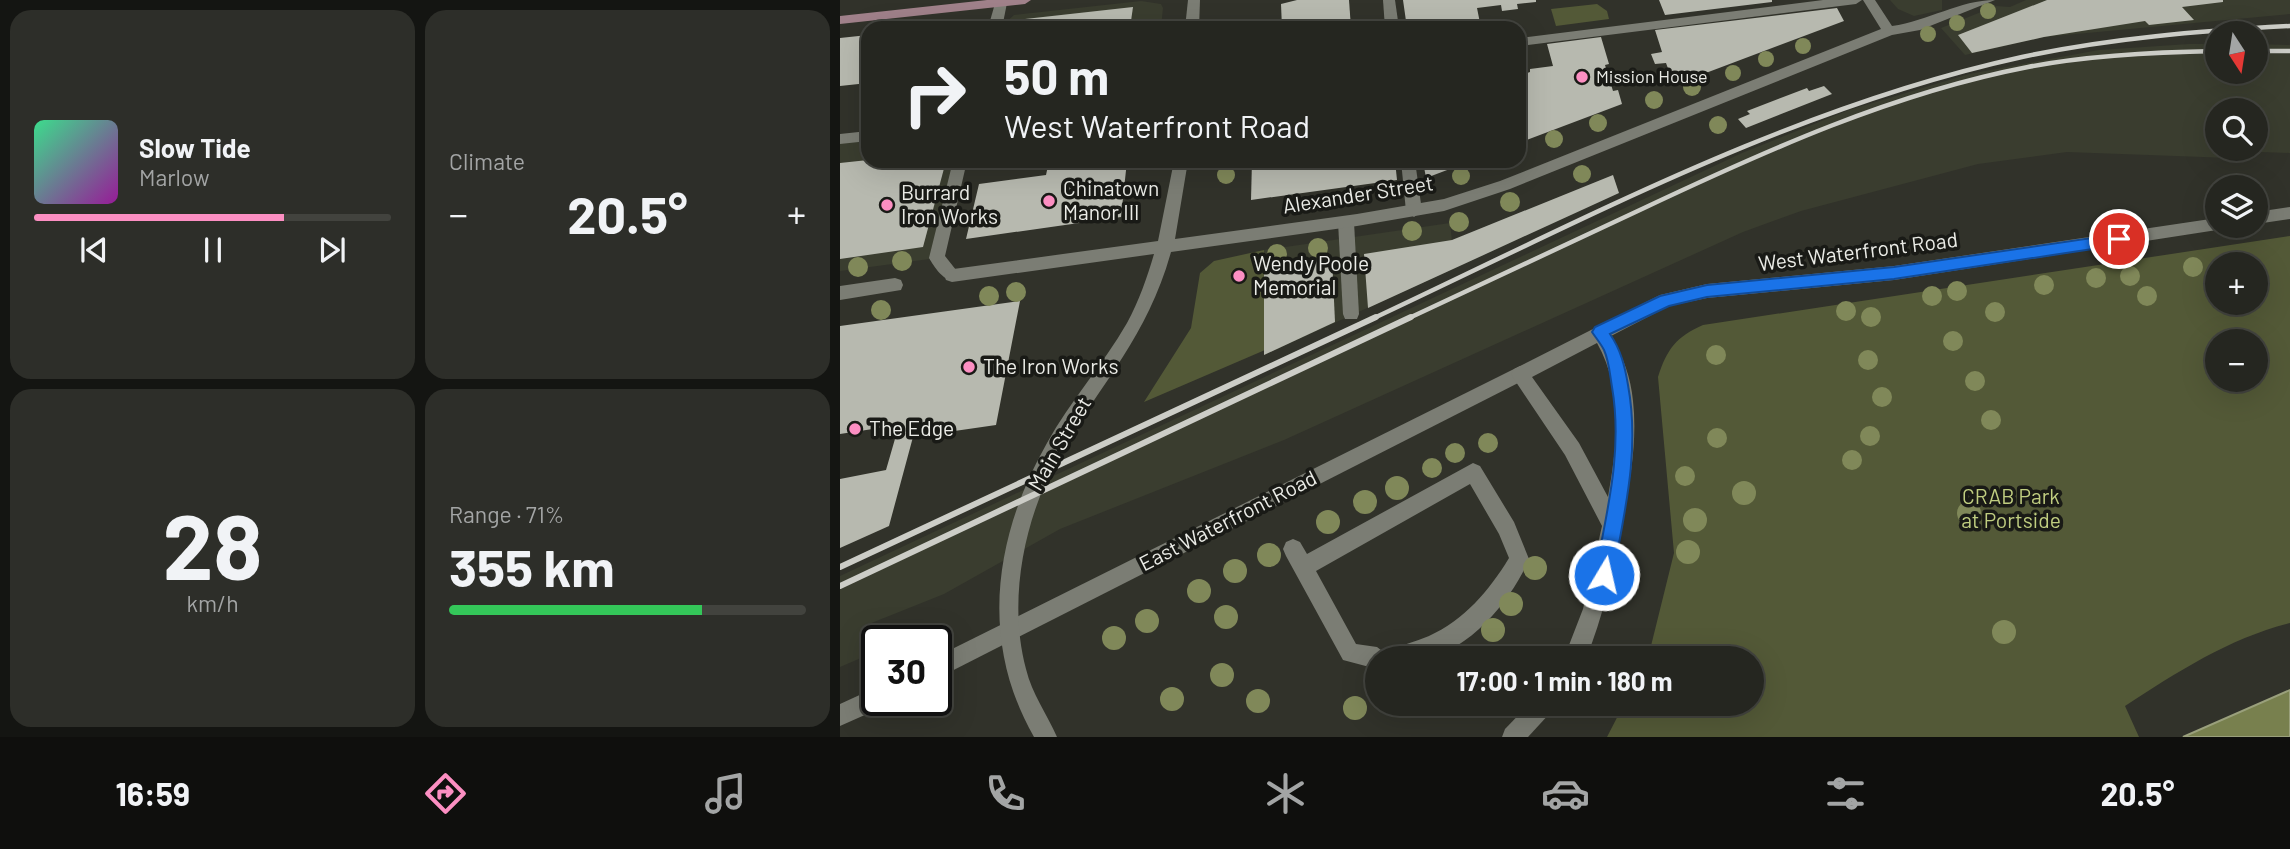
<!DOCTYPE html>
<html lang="en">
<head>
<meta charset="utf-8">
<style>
  body { margin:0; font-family:Barlow,sans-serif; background:#2d2e29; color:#f1f3f6; height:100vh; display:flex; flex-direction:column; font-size:26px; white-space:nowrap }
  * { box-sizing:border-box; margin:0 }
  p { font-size:23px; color:#a3a5a5 }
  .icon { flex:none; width:38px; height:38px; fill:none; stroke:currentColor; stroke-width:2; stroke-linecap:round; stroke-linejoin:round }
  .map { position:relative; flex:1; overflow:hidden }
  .side { display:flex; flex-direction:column; gap:10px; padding:10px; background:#141512; width:840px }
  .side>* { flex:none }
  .hud { position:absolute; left:21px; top:21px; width:665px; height:147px; border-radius:21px; box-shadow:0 7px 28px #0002,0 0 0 2px #42433e; background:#252620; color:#f1f3f6; overflow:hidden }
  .needle { width:46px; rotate:168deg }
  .controls { position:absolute; left:1365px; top:21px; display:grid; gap:14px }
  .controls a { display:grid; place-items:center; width:63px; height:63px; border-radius:50%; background:#252620; box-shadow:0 7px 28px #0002,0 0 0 2px #42433e; font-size:35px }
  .speed { position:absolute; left:21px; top:625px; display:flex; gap:14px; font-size:35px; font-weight:700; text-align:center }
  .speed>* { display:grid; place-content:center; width:91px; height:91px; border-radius:50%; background:#252620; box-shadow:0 7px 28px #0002,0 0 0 2px #42433e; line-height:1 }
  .speed .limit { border:4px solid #111; border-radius:10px; background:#fff; color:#111 }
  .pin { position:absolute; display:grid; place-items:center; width:60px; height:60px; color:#fff; margin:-30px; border:4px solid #fff; border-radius:50%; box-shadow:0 2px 7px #0007 }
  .me { position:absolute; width:77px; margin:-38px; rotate:9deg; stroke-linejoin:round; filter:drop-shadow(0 0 5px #0008) }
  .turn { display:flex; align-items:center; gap:24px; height:147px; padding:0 28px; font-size:32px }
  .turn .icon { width:91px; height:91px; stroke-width:2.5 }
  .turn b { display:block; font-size:49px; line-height:60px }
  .big { font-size:52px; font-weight:700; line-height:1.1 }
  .side .widget { flex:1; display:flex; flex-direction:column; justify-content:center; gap:10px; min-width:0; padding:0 24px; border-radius:21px; background:#2d2e29 }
  .side .dial { align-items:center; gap:0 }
  .dial b { font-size:91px; line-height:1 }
  .song { display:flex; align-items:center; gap:21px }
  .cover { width:84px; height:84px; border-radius:10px; background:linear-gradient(135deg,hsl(150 70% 55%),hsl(300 70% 35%)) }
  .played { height:7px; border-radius:4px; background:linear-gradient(90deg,#fc8fc2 70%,#42433e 70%) }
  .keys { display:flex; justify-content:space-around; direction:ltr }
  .heat { display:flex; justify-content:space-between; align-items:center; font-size:38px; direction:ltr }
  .charge { height:10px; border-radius:5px; background:linear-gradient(90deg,#34c759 71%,#42433e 0) }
  .side .tiles { flex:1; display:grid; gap:10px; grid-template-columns:repeat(2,1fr) }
  .trip { position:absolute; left:525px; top:646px; width:399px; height:70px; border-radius:35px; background:#252620; box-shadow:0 7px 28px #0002,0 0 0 2px #42433e; font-weight:700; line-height:70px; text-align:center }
  .tab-bar { display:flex; height:112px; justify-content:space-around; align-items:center; background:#0f0f0d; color:#a3a5a5 }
  .tab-bar .icon { width:49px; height:49px }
  .tab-bar .current { color:#fc8fc2 }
  .tab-bar b { font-size:32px; color:#f1f3f6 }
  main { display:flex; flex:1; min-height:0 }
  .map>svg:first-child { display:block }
  .built { fill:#3a3d2f; fill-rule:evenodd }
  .green { fill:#535937; fill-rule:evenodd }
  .water { fill:#78804e; stroke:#9aa07c; stroke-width:2 }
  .building { fill:#b7b9af }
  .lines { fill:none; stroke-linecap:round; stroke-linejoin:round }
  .lane { fill:#7b7d74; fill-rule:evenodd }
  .street { fill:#7b7d74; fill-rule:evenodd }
  .secondary { fill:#a0818a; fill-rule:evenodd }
  .rail-far1 { stroke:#cccdc7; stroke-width:4.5 }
  .rail { stroke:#cccdc7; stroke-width:6 }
  .tree { fill:#808859 }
  .route { fill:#1a73e8; stroke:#114b97; stroke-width:2 }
  .poi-dot { fill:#fc8fc2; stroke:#191a16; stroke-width:2.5 }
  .labels { text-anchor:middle; stroke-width:7; stroke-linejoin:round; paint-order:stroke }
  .far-poi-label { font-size:18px; fill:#ebece7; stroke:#191a16; text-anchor:start }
  .poi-label { font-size:21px; fill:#ebece7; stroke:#191a16; text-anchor:start }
  .street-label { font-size:21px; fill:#ebece7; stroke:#191a16 }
  .park-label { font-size:21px; fill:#c0ce80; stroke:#191a16 }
</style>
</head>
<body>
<main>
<section class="side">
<div class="tiles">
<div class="widget">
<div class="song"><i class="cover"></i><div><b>Slow Tide</b><p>Marlow</p></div></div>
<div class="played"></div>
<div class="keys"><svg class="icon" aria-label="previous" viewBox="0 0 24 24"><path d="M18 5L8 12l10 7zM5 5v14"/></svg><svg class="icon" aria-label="pause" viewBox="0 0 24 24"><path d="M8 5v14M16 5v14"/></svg><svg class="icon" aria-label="next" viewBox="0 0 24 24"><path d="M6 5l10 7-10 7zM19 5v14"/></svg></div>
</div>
<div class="widget"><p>Climate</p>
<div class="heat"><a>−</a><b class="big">20.5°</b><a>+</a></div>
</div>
<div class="widget dial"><b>28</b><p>km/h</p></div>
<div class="widget"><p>Range · 71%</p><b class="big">355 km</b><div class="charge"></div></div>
</div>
</section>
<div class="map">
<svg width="1450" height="737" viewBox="0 0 1450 737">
  <rect width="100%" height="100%" fill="#31322a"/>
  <!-- built -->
  <g class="built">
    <polygon points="1050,0 1102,0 1102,10 1074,16 1058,9"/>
    <polygon points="1186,0 1450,0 1450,14 1204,37 1125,55 1101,28 1156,6 1170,7"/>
    <polygon points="301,1 321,4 323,8 321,28 155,28 156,24 165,23 174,15"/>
    <path d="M1349 44H1377V72H1416V44L1450 45V153L1420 152 1390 158 1227 152 1138 164 961 211 903 232 444 440 220 529 104 594 29 624 28 655 0 667V576L902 153 1009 110 1129 74 1259 50ZM1377 110H1416V149H1377Z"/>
    <polygon points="28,136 28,161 120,161 97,258 0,271 0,139"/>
    <polygon points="610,223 615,268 424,355 424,250"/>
  </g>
  <!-- green -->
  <g class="green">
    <polygon points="757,4 767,11 769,19 716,26 711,9"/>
    <path d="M1450 236V623C1390 638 1337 672 1285 706L1299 737H767L784 704H912V658H808L834 553 818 377C827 349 836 337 863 325ZM1416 264V303H1377V264ZM1377 341H1416V380H1377Z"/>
    <polygon points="424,250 425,350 304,402 351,328 360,273 374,261"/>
  </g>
  <!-- water -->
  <polygon class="water" points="1450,690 1450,737 1343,737"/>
  <!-- building -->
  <g class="building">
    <polygon points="457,0 509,0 511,28 442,28 441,4"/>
    <polygon points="563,0 696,0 696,2 677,4 678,9 662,11 661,5 637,8 641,28 567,28"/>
    <polygon points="819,0 932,0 932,2 825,15"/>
    <polygon points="1207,0 1383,0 1383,2 1342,7 1354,20 1309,25 1305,21 1204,37 1132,53 1118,35"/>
    <polygon points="293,7 290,28 174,28 176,20"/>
    <polygon points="997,8 1004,21 834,85 826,63 815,64 811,54 822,52 815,30"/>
    <polygon points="28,35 28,83 0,86 0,38"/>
    <polygon points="761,37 769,64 765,65 773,91 778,90 782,104 679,143 679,76 690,72 690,69 713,66 707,44"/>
    <polygon points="984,86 992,94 906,128 898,119 910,114 907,111 967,88 969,91"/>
    <polygon points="28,160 106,161 83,247 0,259 0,163"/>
    <polygon points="209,161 287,161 281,217 126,239 139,184 206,175"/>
    <polygon points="412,161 555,161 557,180 411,200"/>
    <polygon points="583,161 631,161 586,178"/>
    <polygon points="773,175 779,193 528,308 524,254 612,240"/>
    <polygon points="492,257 495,322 424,355 424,268"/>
    <polygon points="180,301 156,425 73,437 49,526 0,548 0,479 46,470 59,425 0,434 0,326"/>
  </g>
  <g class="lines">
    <!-- lane -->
    <g class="lane">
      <polygon points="156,0 165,0 167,3 162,28 148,28"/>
      <polygon points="543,0 555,0 559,28 545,28"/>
      <polygon points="983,0 1022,0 1016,4 679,46 679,38"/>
      <polygon points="28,131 28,141 0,144 0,134"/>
      <path d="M113 161H127L105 256 120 275 118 280C105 284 95 268 89 258Z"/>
      <polygon points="561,161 575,161 582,211 574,217 566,211"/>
      <polygon points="506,216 514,222 519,314 517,319 505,319 503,314 498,222"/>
      <polygon points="680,366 686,369 689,374 686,379 96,679 96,657"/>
      <path d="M633 463 640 466 674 522 689 559C673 598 631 650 586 658 571 661 553 658 537 658V669L503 660 446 556 443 549 446 542 453 539 460 542 467 554ZM630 484 659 534 669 558C649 591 624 620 589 636 575 642 561 645 548 651L546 654 537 647 516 644 476 571Z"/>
      <polygon points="37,687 37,700 47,700 45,706 0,726 0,704"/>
    </g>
    <!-- street -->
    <g class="street">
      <polygon points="348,0 360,0 359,28 345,28"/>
      <path d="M1023 0H1035L1052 26C1088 21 1120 0 1155 0L1080 30 1052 35 670 189 604 211 517 226 331 252C308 335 263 381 221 452 185 515 167 598 186 669 192 694 207 714 217 737H194C139 641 154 536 207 443 230 401 263 365 287 323 299 301 307 278 314 254L112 282 106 280 104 275 106 270 318 241 334 161H348L335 239 517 214 604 199 660 181 1041 29Z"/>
      <polygon points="1450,207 1450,219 1416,224 1416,212"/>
      <path d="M1377 218V226H1384L1377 230 1054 280 867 298 829 306 771 336C783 356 791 378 793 401 798 446 788 491 780 534 771 577 763 618 746 658H724L743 609 762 526 725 455 674 379 671 374 674 369 820 295 867 284 1054 266ZM757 343C784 391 777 446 768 497L739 443 692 377Z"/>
      <polygon points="55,278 61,280 63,285 61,290 0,300 0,286"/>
      <polygon points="689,704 714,704 711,712 688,737 662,737 665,729"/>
    </g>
    <!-- secondary -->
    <polygon class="secondary" points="147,0 191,0 185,4 0,24 0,16"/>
    <!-- rail-far1 -->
    <g class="rail-far1">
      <polyline points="1416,51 1450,51"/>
      <path d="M532 319C743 220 953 107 1182 57 1271 38 1360 31 1450 26"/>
      <path d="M567 319C646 282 724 245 802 209 925 151 1053 93 1188 67 1250 55 1314 52 1377 51"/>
    </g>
    <!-- rail -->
    <g class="rail">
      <polyline points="0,567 536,317"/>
      <polyline points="0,586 571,317"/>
    </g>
  </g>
  <!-- trees -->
  <g class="tree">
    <circle cx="1148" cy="11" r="8"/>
    <circle cx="1117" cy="23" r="8"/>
    <circle cx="1088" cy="34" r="8"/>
    <circle cx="963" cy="46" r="8"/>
    <circle cx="926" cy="59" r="8"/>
    <circle cx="893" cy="73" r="8"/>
    <circle cx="852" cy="87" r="9"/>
    <circle cx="814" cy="100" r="9"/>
    <circle cx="758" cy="123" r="9"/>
    <circle cx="878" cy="125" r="9"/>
    <circle cx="714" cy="139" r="9"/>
    <circle cx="742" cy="174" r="9"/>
    <circle cx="386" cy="175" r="9"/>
    <circle cx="621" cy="176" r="9"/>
    <circle cx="670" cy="202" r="10"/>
    <circle cx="619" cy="222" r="10"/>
    <circle cx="572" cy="231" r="10"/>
    <circle cx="478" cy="248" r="10"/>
    <circle cx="437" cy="254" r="10"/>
    <circle cx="62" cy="261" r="10"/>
    <circle cx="18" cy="267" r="10"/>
    <circle cx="1353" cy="267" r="10"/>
    <circle cx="1290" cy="276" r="10"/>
    <circle cx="1256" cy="278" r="10"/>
    <circle cx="1204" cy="285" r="10"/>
    <circle cx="1117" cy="291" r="10"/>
    <circle cx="176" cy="292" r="10"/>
    <circle cx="149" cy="296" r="10"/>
    <circle cx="1092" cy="296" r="10"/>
    <circle cx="1307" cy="296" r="10"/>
    <circle cx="41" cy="310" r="10"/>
    <circle cx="1006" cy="311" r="10"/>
    <circle cx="1155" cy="312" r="10"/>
    <circle cx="1031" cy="317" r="10"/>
    <circle cx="1113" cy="341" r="10"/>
    <circle cx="876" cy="355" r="10"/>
    <circle cx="1028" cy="360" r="10"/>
    <circle cx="1135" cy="381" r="10"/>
    <circle cx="1042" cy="397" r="10"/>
    <circle cx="1151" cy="420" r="10"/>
    <circle cx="1030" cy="436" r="10"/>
    <circle cx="877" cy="438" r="10"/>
    <circle cx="648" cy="443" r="10"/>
    <circle cx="615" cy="453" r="10"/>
    <circle cx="1012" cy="460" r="10"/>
    <circle cx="592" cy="468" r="10"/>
    <circle cx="845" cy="476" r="10"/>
    <circle cx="557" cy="488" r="12"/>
    <circle cx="904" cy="493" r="12"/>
    <circle cx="525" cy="502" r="12"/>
    <circle cx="1129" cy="513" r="12"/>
    <circle cx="855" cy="520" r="12"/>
    <circle cx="488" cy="522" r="12"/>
    <circle cx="848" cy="552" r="12"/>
    <circle cx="429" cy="555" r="12"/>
    <circle cx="695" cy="568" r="12"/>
    <circle cx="395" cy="571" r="12"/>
    <circle cx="359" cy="591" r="12"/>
    <circle cx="671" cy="604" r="12"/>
    <circle cx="386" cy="617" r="12"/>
    <circle cx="307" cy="621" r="12"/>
    <circle cx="653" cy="630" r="12"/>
    <circle cx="1164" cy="632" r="12"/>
    <circle cx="274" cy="638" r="12"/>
    <circle cx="382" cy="675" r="12"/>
    <circle cx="332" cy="699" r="12"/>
    <circle cx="418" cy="701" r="12"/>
    <circle cx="515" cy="708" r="12"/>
  </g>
  <!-- route -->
  <path class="route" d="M1279 234 1286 239 1279 245 1054 279 867 297 829 306 770 334C781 350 785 367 788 385 800 450 785 510 773 575L770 581 764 584 757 581 755 575C767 511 783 451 772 387 770 375 769 361 764 350 761 344 756 338 752 332L755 327 820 296 867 285 1054 267Z"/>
  <!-- markers -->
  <g class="poi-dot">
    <circle cx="742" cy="77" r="7"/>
    <circle cx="209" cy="201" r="7"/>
    <circle cx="47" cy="205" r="7"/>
    <circle cx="399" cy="276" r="7"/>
    <circle cx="129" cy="367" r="7"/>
    <circle cx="15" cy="429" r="7"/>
  </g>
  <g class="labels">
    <!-- far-poi labels -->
    <g class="far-poi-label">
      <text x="756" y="83">Mission House</text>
    </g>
    <!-- poi labels -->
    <g class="poi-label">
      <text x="223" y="196">Chinatown<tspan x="223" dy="24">Manor III</tspan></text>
      <text x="61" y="200">Burrard<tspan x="61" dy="24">Iron Works</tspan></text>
      <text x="413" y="271">Wendy Poole<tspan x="413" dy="24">Memorial</tspan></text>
      <text x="143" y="374">The Iron Works</text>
      <text x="29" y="436">The Edge</text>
    </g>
    <!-- street labels -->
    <g class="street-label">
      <text transform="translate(518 195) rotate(-9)" y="7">Alexander Street</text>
      <text transform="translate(1018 252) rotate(-7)" y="7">West Waterfront Road</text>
      <text transform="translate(220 444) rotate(-60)" y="7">Main Street</text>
      <text transform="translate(388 521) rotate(-27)" y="7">East Waterfront Road</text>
    </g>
    <!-- park labels -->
    <g class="park-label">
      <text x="1171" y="504">CRAB Park<tspan x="1171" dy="24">at Portside</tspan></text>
    </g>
  </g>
</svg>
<div class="controls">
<a><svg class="needle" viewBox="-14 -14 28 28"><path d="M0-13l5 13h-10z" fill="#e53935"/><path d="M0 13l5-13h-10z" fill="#a3a5a5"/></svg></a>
<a><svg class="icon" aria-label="search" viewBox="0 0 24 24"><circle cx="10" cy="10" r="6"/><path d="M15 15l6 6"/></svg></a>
<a><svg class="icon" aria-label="layers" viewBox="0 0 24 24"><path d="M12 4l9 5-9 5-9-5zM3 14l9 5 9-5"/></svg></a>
<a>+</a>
<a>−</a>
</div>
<div class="speed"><div class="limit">30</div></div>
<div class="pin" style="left:1279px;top:239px;background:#d93025"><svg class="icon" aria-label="arrive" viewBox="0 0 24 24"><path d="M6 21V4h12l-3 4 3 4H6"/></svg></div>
<svg class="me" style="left:764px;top:575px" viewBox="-20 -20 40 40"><circle r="17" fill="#1a73e8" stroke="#fff" stroke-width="3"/><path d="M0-11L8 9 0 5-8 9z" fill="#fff"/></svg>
<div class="trip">17:00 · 1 min · 180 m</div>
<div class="hud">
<div class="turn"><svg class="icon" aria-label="right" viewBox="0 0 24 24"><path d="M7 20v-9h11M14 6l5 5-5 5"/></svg><div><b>50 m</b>West Waterfront Road</div></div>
</div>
</div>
</main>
<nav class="tab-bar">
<b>16:59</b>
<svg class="icon current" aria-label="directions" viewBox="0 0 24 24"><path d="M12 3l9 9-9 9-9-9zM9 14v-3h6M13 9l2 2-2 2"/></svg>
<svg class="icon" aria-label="music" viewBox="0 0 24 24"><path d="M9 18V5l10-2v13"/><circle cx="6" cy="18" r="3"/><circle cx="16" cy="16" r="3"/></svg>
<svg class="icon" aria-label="phone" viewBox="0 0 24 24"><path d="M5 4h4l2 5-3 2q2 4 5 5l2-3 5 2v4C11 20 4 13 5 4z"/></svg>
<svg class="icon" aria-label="climate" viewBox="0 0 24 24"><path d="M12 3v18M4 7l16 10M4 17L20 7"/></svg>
<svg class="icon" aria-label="car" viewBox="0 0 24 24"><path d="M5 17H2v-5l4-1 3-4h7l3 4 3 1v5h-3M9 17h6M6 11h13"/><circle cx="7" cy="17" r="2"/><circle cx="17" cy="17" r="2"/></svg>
<svg class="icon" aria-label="filters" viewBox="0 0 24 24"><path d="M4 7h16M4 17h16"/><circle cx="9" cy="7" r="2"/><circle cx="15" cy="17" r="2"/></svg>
<b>20.5°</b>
</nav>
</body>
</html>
